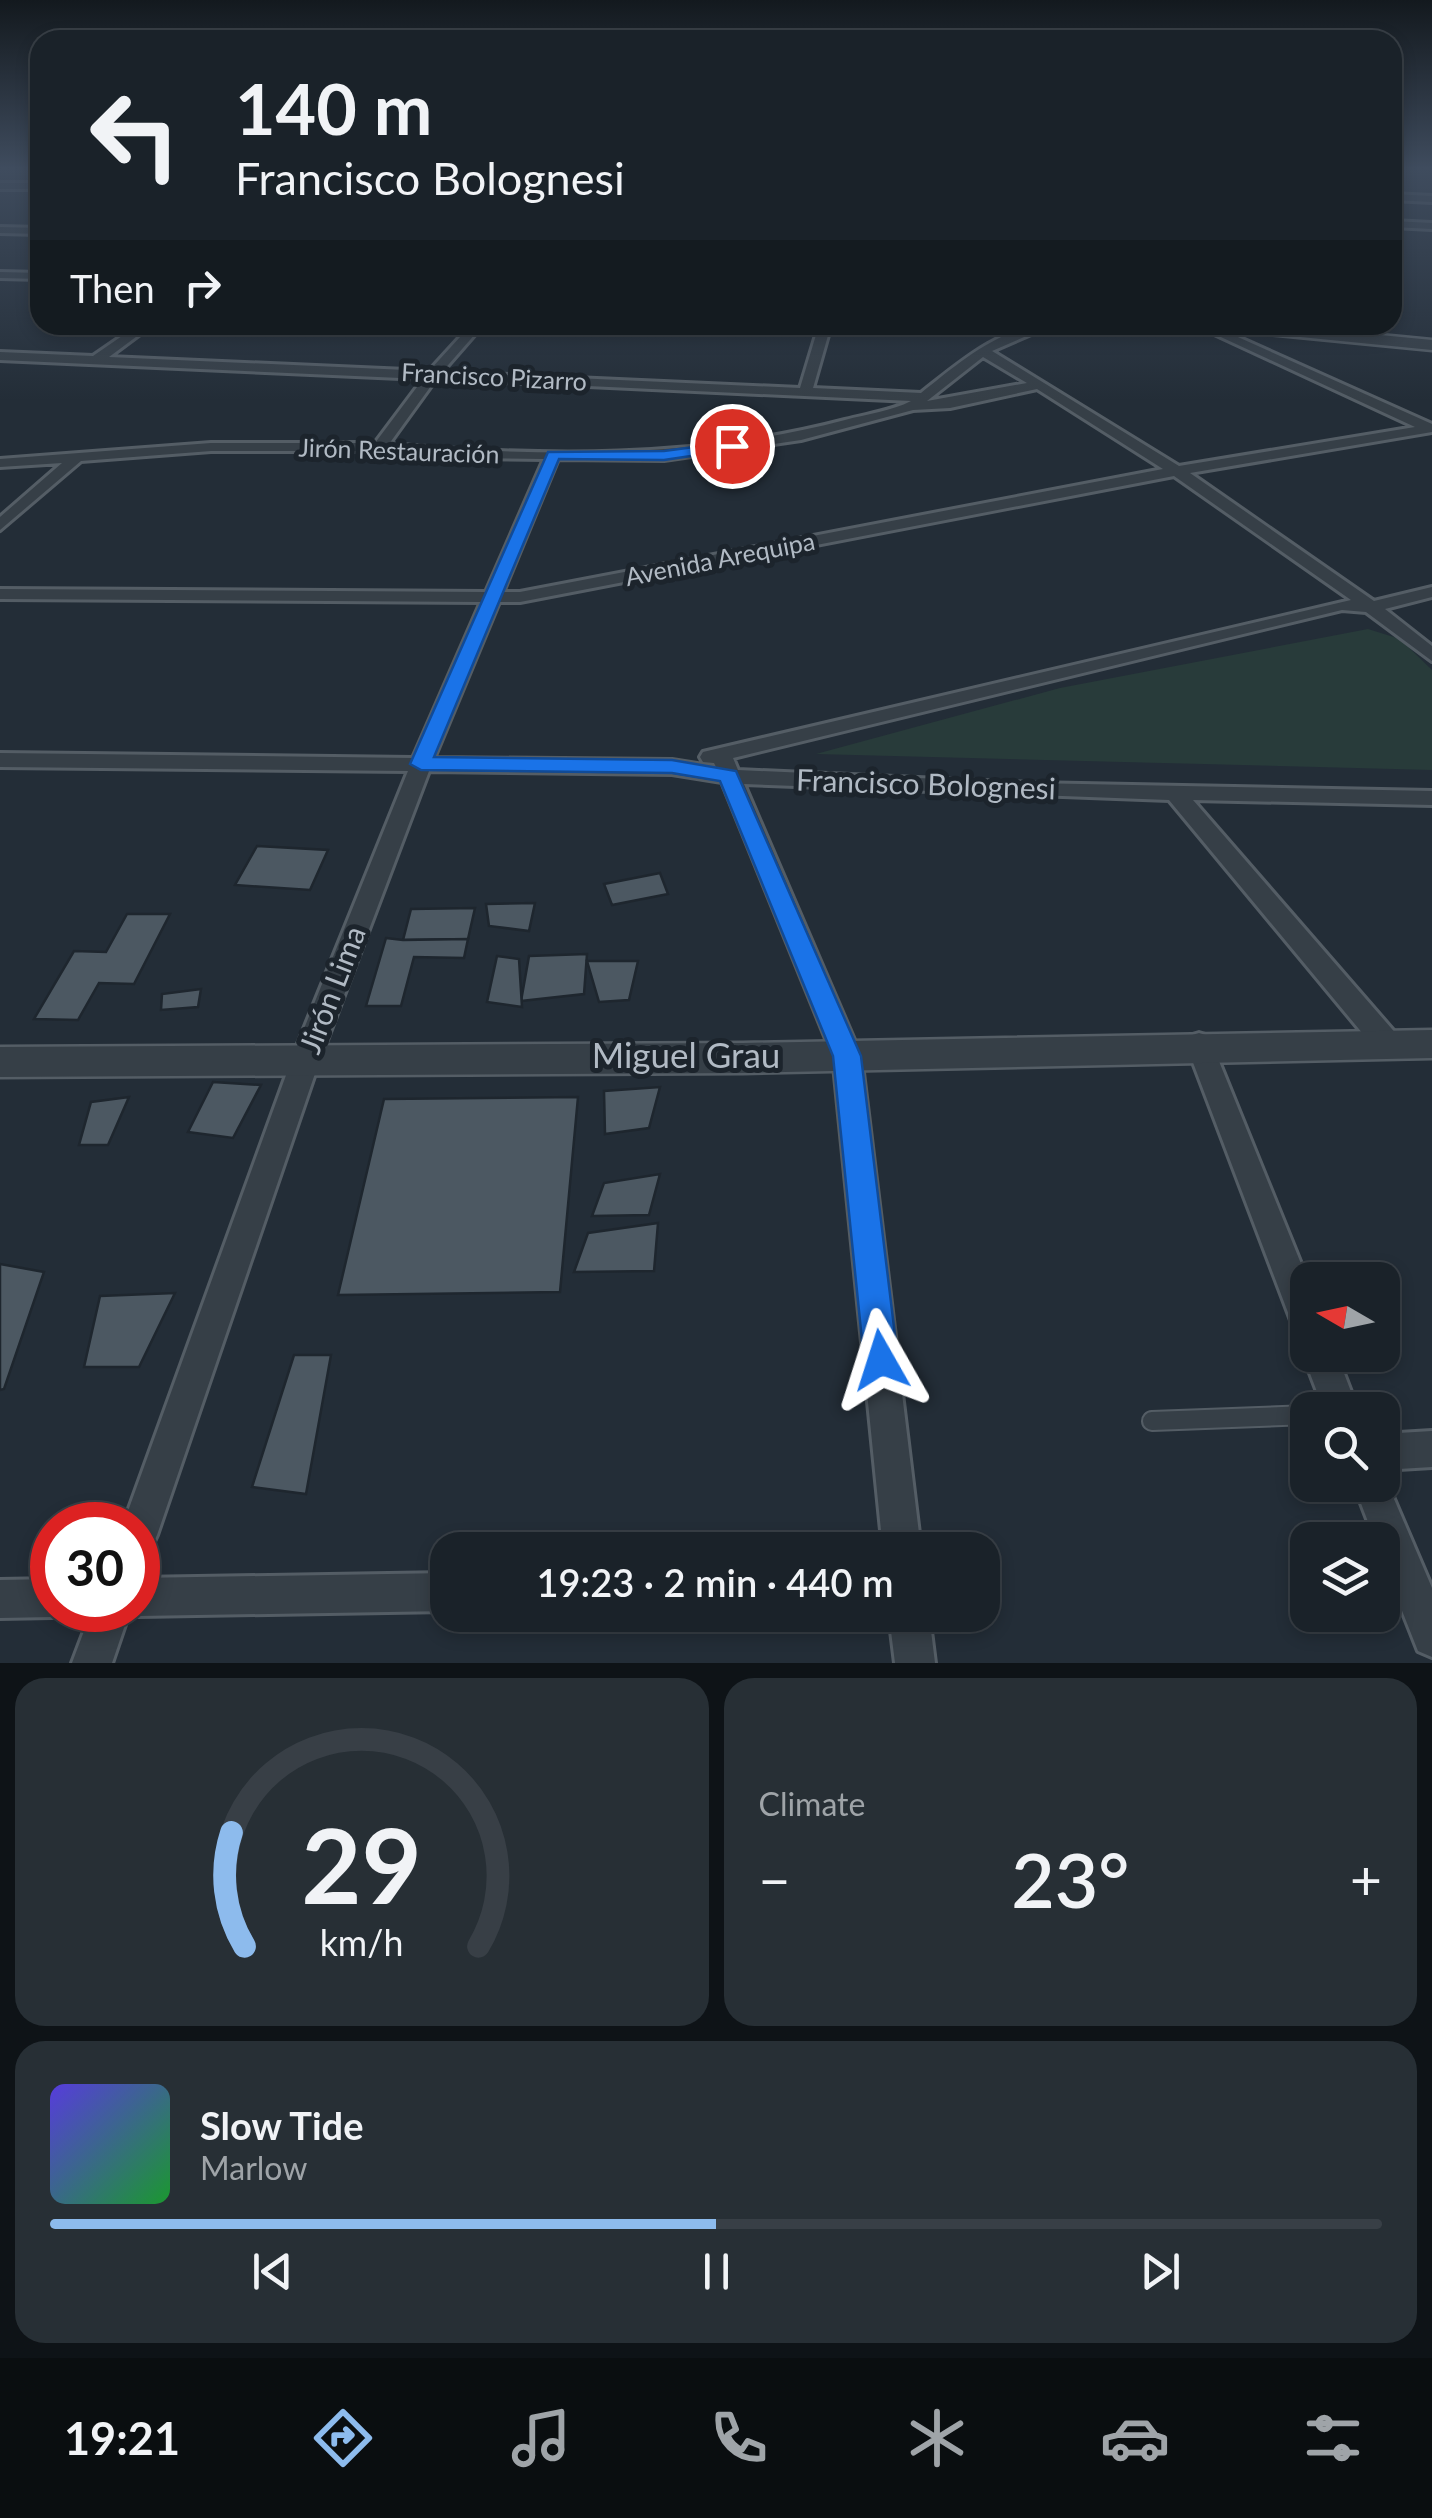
<!DOCTYPE html>
<html lang="en">
<head>
<meta charset="utf-8">
<style>
  body { margin:0; font-family:Lato,sans-serif; background:#272f35; color:#f1f3f6; height:100vh; display:flex; flex-direction:column; font-size:38px; white-space:nowrap }
  * { box-sizing:border-box; margin:0 }
  p { font-size:32px; color:#9fa4a8 }
  .icon { flex:none; width:55px; height:55px; fill:none; stroke:currentColor; stroke-width:2; stroke-linecap:round; stroke-linejoin:round }
  .map { position:relative; height:1663px; overflow:hidden }
  .drawer { display:flex; flex-direction:column; gap:15px; padding:15px; background:#0e1317; flex:1 }
  .drawer>* { flex:none }
  .guide { position:absolute; left:30px; top:30px; width:1372px; height:305px; border-radius:30px; box-shadow:0 5px 15px #0003,0 0 0 2px #383f46; background:#1a2229; color:#f1f3f6; overflow:hidden }
  .needle { width:65px; rotate:279deg }
  .tools { position:absolute; left:1290px; top:1262px; display:grid; gap:20px }
  .tools a { display:grid; place-items:center; width:110px; height:110px; border-radius:20px; background:#1a2229; box-shadow:0 5px 15px #0003,0 0 0 2px #383f46; font-size:50px }
  .speed { position:absolute; left:30px; top:1502px; display:flex; gap:20px; font-size:50px; font-weight:700; text-align:center }
  .speed>* { display:grid; place-content:center; width:130px; height:130px; border-radius:50%; background:#1a2229; box-shadow:0 5px 15px #0003,0 0 0 2px #383f46; line-height:1 }
  .speed .limit { border:15px solid #d22; background:#fff; color:#111 }
  .pin { position:absolute; display:grid; place-items:center; width:85px; height:85px; color:#fff; margin:-42px; border:5px solid #fff; border-radius:50%; box-shadow:0 2px 10px #0007 }
  .me { position:absolute; width:110px; margin:-55px; rotate:354deg; stroke-linejoin:round; filter:drop-shadow(0 0 8px #0008) }
  .turn { display:flex; align-items:center; gap:35px; height:210px; padding:0 40px; font-size:45px }
  .turn .icon { width:130px; height:130px; stroke-width:2.5 }
  .turn b { display:block; font-size:70px; line-height:85px }
  .then { display:flex; align-items:center; height:95px; padding:0 40px; background:#0003; gap:20px; font-size:38px }
  .big { font-size:75px; font-weight:600; line-height:1.1 }
  .drawer .widget { flex:1; display:flex; flex-direction:column; justify-content:center; gap:15px; min-width:0; padding:0 35px; border-radius:30px; background:#272f35 }
  .drawer .dial { align-items:center; gap:0 }
  .dial svg { height:260px; overflow:visible; fill:none; stroke:#383f46; stroke-width:7; stroke-linecap:round; text-anchor:middle }
  .dial text { fill:#f1f3f6; stroke:none }
  .song { display:flex; align-items:center; gap:30px }
  .cover { width:120px; height:120px; border-radius:15px; background:linear-gradient(135deg,hsl(250 70% 55%),hsl(130 70% 35%)) }
  .played { height:10px; border-radius:5px; background:linear-gradient(90deg,#8dbbed 50%,#383f46 50%) }
  .keys { display:flex; justify-content:space-around; direction:ltr }
  .heat { display:flex; justify-content:space-between; align-items:center; font-size:55px; direction:ltr }
  .drawer .tiles { flex:1; display:grid; gap:15px; grid-template-columns:1fr 1fr }
  .widget:last-child { grid-column:span 2 }
  .trip { position:absolute; left:430px; top:1532px; width:570px; height:100px; border-radius:30px; background:#1a2229; box-shadow:0 5px 15px #0003,0 0 0 2px #383f46; font-weight:600; line-height:100px; text-align:center }
  .tab-bar { display:flex; height:160px; justify-content:space-around; align-items:center; background:#0a0e10; color:#9fa4a8 }
  .tab-bar .icon { width:70px; height:70px }
  .tab-bar .selected { color:#8dbbed }
  .tab-bar b { font-size:45px; color:#f1f3f6 }
  .map>svg:first-child { display:block }
  .green { fill:#283b3a }
  .building { fill:#4c5862; stroke:#1e262e; stroke-width:2.5 }
  .lines { fill:none; stroke-linecap:round; stroke-linejoin:round }
  .service-casing { stroke:#545d65; stroke-width:22 }
  .minor-casing { stroke:#545d65; stroke-width:6 }
  .tertiary-casing { stroke:#545d65; stroke-width:5 }
  .service { stroke:#363f47; stroke-width:18 }
  .minor { fill:#363f47; fill-rule:evenodd }
  .tertiary { fill:#363f47; fill-rule:evenodd }
  .route { fill:#1a73e8; stroke:#114b97; stroke-width:2.5 }
  .labels { text-anchor:middle; stroke-width:10; stroke-linejoin:round; paint-order:stroke }
  .far-street-label { font-size:25px; fill:#b1bac4; stroke:#1c242c }
  .street-label { font-size:30px; fill:#b1bac4; stroke:#1c242c }
  .near-street-label { font-size:35px; fill:#b1bac4; stroke:#1c242c }
</style>
</head>
<body>
<div class="map">
<svg width="1432" height="1663" viewBox="0 0 1432 1663">
  <rect width="100%" height="100%" fill="#232d37"/>
  <!-- green -->
  <polygon class="green" points="1368,629 1400,639 1432,670 1432,770 816,754 1060,688"/>
  <!-- building -->
  <g class="building">
    <polygon points="257,846 328,850 310,890 235,885"/>
    <polygon points="660,873 668,894 612,905 604,884"/>
    <polygon points="535,903 529,931 489,926 486,904"/>
    <polygon points="475,908 468,939 403,940 411,909"/>
    <polygon points="127,914 170,914 134,984 99,983 78,1020 34,1019 74,951 106,952"/>
    <polygon points="386,938 403,940 468,939 464,958 414,957 401,1006 366,1006"/>
    <polygon points="587,954 584,994 521,1001 529,956"/>
    <polygon points="497,956 519,959 522,1007 487,1002"/>
    <polygon points="587,961 638,961 629,1000 599,1002"/>
    <polygon points="201,989 198,1007 161,1010 162,994"/>
    <polygon points="213,1082 261,1085 233,1138 188,1132"/>
    <polygon points="660,1087 649,1128 605,1134 604,1091"/>
    <polygon points="129,1097 108,1145 79,1145 91,1102"/>
    <polygon points="578,1097 560,1292 338,1295 384,1099"/>
    <polygon points="660,1174 649,1215 592,1216 604,1183"/>
    <polygon points="658,1223 654,1271 574,1272 588,1233"/>
    <polygon points="0,1264 44,1272 4,1389 0,1390"/>
    <polygon points="175,1293 139,1367 84,1367 100,1296"/>
    <polygon points="294,1355 331,1355 306,1494 252,1487"/>
  </g>
  <g class="lines">
    <defs>
      <polyline id="service" points="1152,1421 1308,1415"/>
      <g id="minor">
        <rect x="0" y="183" width="40" height="6"/>
        <polygon points="1392,194 1432,196 1432,202 1392,200"/>
        <polygon points="1392,221 1432,223 1432,229 1392,227"/>
        <polygon points="0,227 40,228 40,234 0,233"/>
        <polygon points="0,272 40,273 40,279 0,278"/>
        <path d="M138 325H152L109 357 429 371 471 325H483L442 372 800 388 819 325H831L813 388 921 393C959 363 1001 325 1052 325L992 351 1179 466 1415 427 1195 325H1211L1432 424V432L1190 473 1374 601 1432 587V597L1385 609 1432 646V661L1366 612 1342 610 733 758 738 770 1031 783 1432 791V805L1193 800 1398 1036 1401 1044 1398 1052 1388 1055 1378 1052 1169 800 744 784 861 1056 921 1550H883L833 1056 722 782 672 774 429 771 321 1056 157 1535 151 1548 138 1553V1525H123L293 1056 408 771 0 767V753L413 758 481 602 0 599V589L486 592 544 459 457 458 379 451H211L81 461 0 530V517L62 463 0 467V459L211 443H375L423 379 0 360V352L93 356ZM983 357 1027 383 927 401ZM436 379 911 401C892 411 867 414 845 420 697 459 541 457 389 444ZM1037 389 1163 469 520 592H503L558 459 664 460 801 440 913 410 950 408ZM1174 476 1351 600 703 752 700 757 703 762 714 763 716 767 672 760 434 758 499 602H520Z"/>
        <polygon points="1199,1033 1209,1036 1212,1044 1308,1281 1308,1339 1296,1334 1292,1323 1186,1044 1189,1036"/>
        <polygon points="1308,1345 1308,1355 1337,1355 1358,1410 1324,1410 1303,1355"/>
        <polygon points="1432,1431 1432,1467 1382,1470 1382,1434"/>
        <polygon points="1382,1471 1432,1588 1432,1657 1418,1651 1382,1560 1382,1540 1375,1540 1354,1485 1382,1485"/>
        <polygon points="448,1573 448,1611 138,1616 129,1613 112,1663 72,1663 92,1610 138,1610 138,1578"/>
        <polygon points="52,1579 52,1610 66,1612 52,1617 0,1618 0,1580"/>
        <polygon points="889,1615 929,1615 935,1663 895,1663"/>
      </g>
      <g id="tertiary">
        <polygon points="1220,325 1277,325 1432,340 1432,350 1228,330"/>
        <polygon points="1432,1030 1432,1058 743,1073 0,1077 0,1047 743,1043"/>
      </g>
    </defs>
    <!-- service casing -->
    <use href="#service" class="service-casing"/>
    <!-- minor casing -->
    <use href="#minor" class="minor-casing"/>
    <!-- tertiary casing -->
    <use href="#tertiary" class="tertiary-casing"/>
    <!-- service -->
    <use href="#service" class="service"/>
    <!-- minor -->
    <use href="#minor" class="minor"/>
    <!-- tertiary -->
    <use href="#tertiary" class="tertiary"/>
  </g>
  <!-- sky -->
  <linearGradient id="sky" x2="0" y2="1"><stop stop-color="#13191e"/><stop offset="0.42" stop-color="#3f4c5e"/><stop offset="1" stop-color="#3f4c5e" stop-opacity="0"/></linearGradient>
  <rect width="1432" height="401" fill="url(#sky)"/>
  <!-- route -->
  <polygon class="route" points="732,442 740,446 738,449 664,460 559,459 434,757 672,760 736,771 861,1056 898,1360 893,1372 881,1377 869,1372 864,1360 833,1056 720,781 672,773 421,770 410,764 548,452 664,451"/>
  <g class="labels">
    <!-- far-street labels -->
    <g class="far-street-label">
      <text transform="translate(494 377) rotate(3)" y="9">Francisco Pizarro</text>
      <text transform="translate(399 451) rotate(2)" y="9">Jirón Restauración</text>
      <text transform="translate(720 559) rotate(-11)" y="9">Avenida Arequipa</text>
    </g>
    <!-- street labels -->
    <g class="street-label">
      <text transform="translate(926 785) rotate(2)" y="10">Francisco Bolognesi</text>
      <text transform="translate(333 990) rotate(-69)" y="10">Jirón Lima</text>
    </g>
    <!-- near-street labels -->
    <g class="near-street-label">
      <text x="686" y="1068">Miguel Grau</text>
    </g>
  </g>
</svg>
<div class="tools">
<a><svg class="needle" viewBox="-14 -14 28 28"><path d="M0-13l5 13h-10z" fill="#e53935"/><path d="M0 13l5-13h-10z" fill="#9fa4a8"/></svg></a>
<a><svg class="icon" aria-label="search" viewBox="0 0 24 24"><circle cx="10" cy="10" r="6"/><path d="M15 15l6 6"/></svg></a>
<a><svg class="icon" aria-label="layers" viewBox="0 0 24 24"><path d="M12 4l9 5-9 5-9-5zM3 14l9 5 9-5"/></svg></a>
</div>
<div class="speed"><div class="limit">30</div></div>
<div class="pin" style="left:732px;top:446px;background:#d93025"><svg class="icon" aria-label="arrive" viewBox="0 0 24 24"><path d="M6 21V4h12l-3 4 3 4H6"/></svg></div>
<svg class="me" style="left:881px;top:1360px" viewBox="-20 -20 40 40"><path d="M0-17L14 15 0 8-14 15z" fill="#1a73e8" stroke="#fff" stroke-width="4"/></svg>
<div class="trip">19:23 · 2 min · 440 m</div>
<div class="guide">
<div class="turn"><svg class="icon" aria-label="left" viewBox="0 0 24 24"><path d="M17 20v-9H6M10 6l-5 5 5 5"/></svg><div><b>140 m</b>Francisco Bolognesi</div></div>
<div class="then">Then<svg class="icon" aria-label="right" viewBox="0 0 24 24"><path d="M7 20v-9h11M14 6l5 5-5 5"/></svg></div>
</div>
</div>
<section class="drawer">
<div class="tiles">
<div class="widget dial"><svg viewBox="0 0 100 80">
<path d="M14 69A42 42 0 1 1 86 69"/>
<path d="M14 69A42 42 0 0 1 10 34" stroke="#8dbbed"/>
<text x="50" y="56" font-size="32" font-weight="700">29</text>
<text x="50" y="72" font-size="11">km/h</text>
</svg></div>
<div class="widget"><p>Climate</p>
<div class="heat"><a>−</a><b class="big">23°</b><a>+</a></div>
</div>
<div class="widget">
<div class="song"><i class="cover"></i><div><b>Slow Tide</b><p>Marlow</p></div></div>
<div class="played"></div>
<div class="keys"><svg class="icon" aria-label="previous" viewBox="0 0 24 24"><path d="M18 5L8 12l10 7zM5 5v14"/></svg><svg class="icon" aria-label="pause" viewBox="0 0 24 24"><path d="M8 5v14M16 5v14"/></svg><svg class="icon" aria-label="next" viewBox="0 0 24 24"><path d="M6 5l10 7-10 7zM19 5v14"/></svg></div>
</div>
</div>
</section>
<nav class="tab-bar">
<b>19:21</b>
<svg class="icon selected" aria-label="directions" viewBox="0 0 24 24"><path d="M12 3l9 9-9 9-9-9zM9 14v-3h6M13 9l2 2-2 2"/></svg>
<svg class="icon" aria-label="music" viewBox="0 0 24 24"><path d="M9 18V5l10-2v13"/><circle cx="6" cy="18" r="3"/><circle cx="16" cy="16" r="3"/></svg>
<svg class="icon" aria-label="phone" viewBox="0 0 24 24"><path d="M5 4h4l2 5-3 2q2 4 5 5l2-3 5 2v4C11 20 4 13 5 4z"/></svg>
<svg class="icon" aria-label="climate" viewBox="0 0 24 24"><path d="M12 3v18M4 7l16 10M4 17L20 7"/></svg>
<svg class="icon" aria-label="car" viewBox="0 0 24 24"><path d="M5 17H2v-5l4-1 3-4h7l3 4 3 1v5h-3M9 17h6M6 11h13"/><circle cx="7" cy="17" r="2"/><circle cx="17" cy="17" r="2"/></svg>
<svg class="icon" aria-label="filters" viewBox="0 0 24 24"><path d="M4 7h16M4 17h16"/><circle cx="9" cy="7" r="2"/><circle cx="15" cy="17" r="2"/></svg>
</nav>
</body>
</html>
